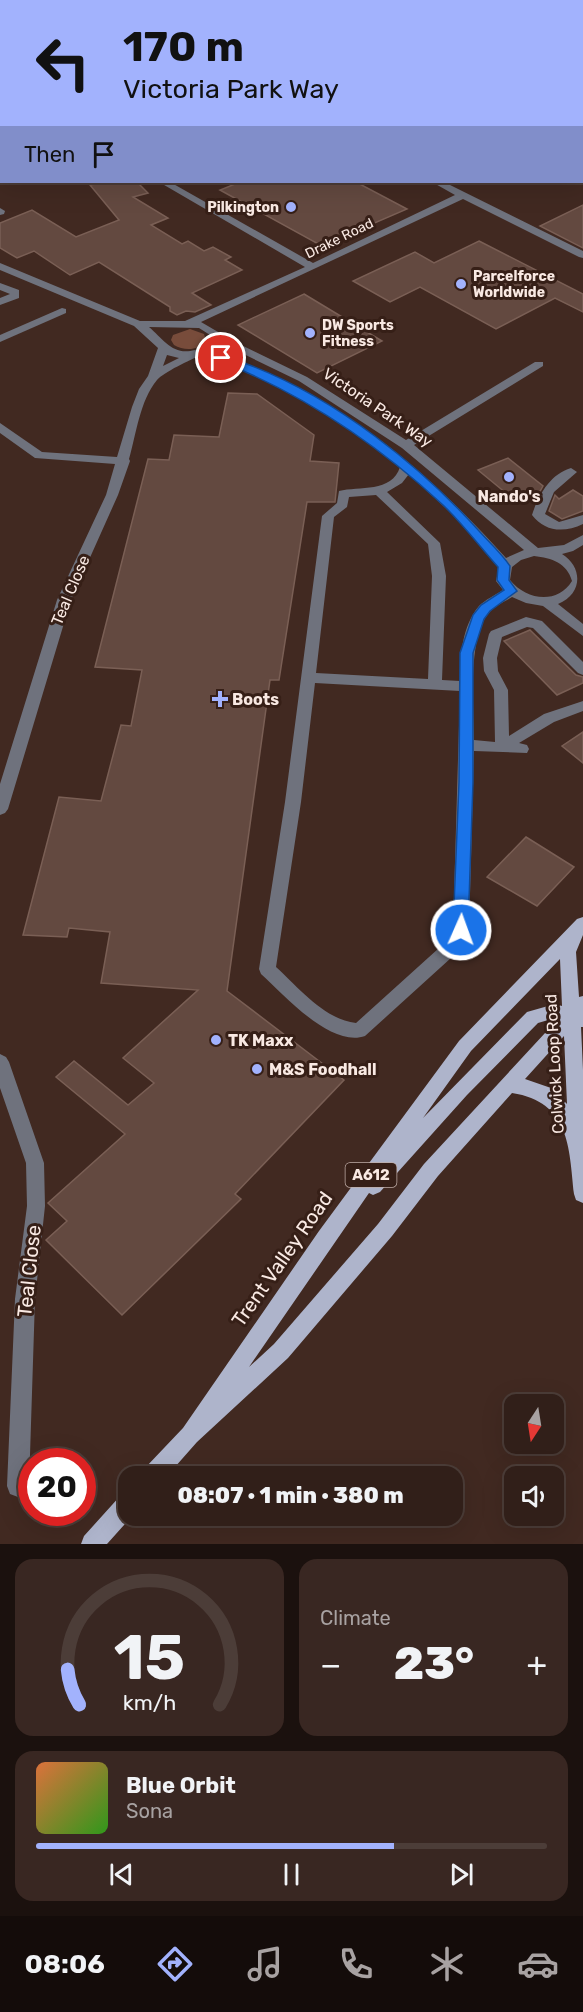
<!DOCTYPE html>
<html lang="en">
<head>
<meta charset="utf-8">
<style>
  body { margin:0; font-family:Rubik,sans-serif; background:#392722; color:#f1f3f6; height:100vh; display:flex; flex-direction:column; font-size:22px; white-space:nowrap }
  * { box-sizing:border-box; margin:0 }
  p { font-size:20px; color:#a8a2a2 }
  .icon { flex:none; width:33px; height:33px; fill:none; stroke:currentColor; stroke-width:2; stroke-linecap:round; stroke-linejoin:round }
  .map { position:relative; height:1544px; overflow:hidden }
  .drawer { display:flex; flex-direction:column; gap:15px; padding:15px; background:#1b110e; flex:1 }
  .drawer>* { flex:none }
  .hud { position:absolute; left:0px; top:0px; width:584px; height:183px; box-shadow:0 6px 24px #0002,0 0 0 2px #4c3d38; background:#a2b2fd; color:#111; overflow:hidden }
  .needle { width:39px; rotate:192deg }
  .tools { position:absolute; left:504px; top:1394px; display:grid; gap:12px }
  .tools a { display:grid; place-items:center; width:60px; height:60px; border-radius:12px; background:#311f19; box-shadow:0 6px 24px #0002,0 0 0 2px #4c3d38; font-size:30px }
  .speed { position:absolute; left:18px; top:1448px; display:flex; gap:12px; font-size:30px; font-weight:700; text-align:center }
  .speed>* { display:grid; place-content:center; width:78px; height:78px; border-radius:50%; background:#311f19; box-shadow:0 6px 24px #0002,0 0 0 2px #4c3d38; line-height:1 }
  .speed .limit { border:9px solid #d22; background:#fff; color:#111 }
  .pin { position:absolute; display:grid; place-items:center; width:51px; height:51px; color:#fff; margin:-26px; border:3px solid #fff; border-radius:50%; box-shadow:0 2px 6px #0007 }
  .me { position:absolute; width:66px; margin:-33px; rotate:2deg; stroke-linejoin:round; filter:drop-shadow(0 0 4px #0008) }
  .turn { display:flex; align-items:center; gap:21px; height:126px; padding:0 24px; font-size:27px }
  .turn .icon { width:78px; height:78px; stroke-width:2.5 }
  .turn b { display:block; font-size:42px; line-height:51px }
  .then { display:flex; align-items:center; height:57px; padding:0 24px; background:#0003; gap:12px; font-size:22px }
  .big { font-size:45px; font-weight:800; line-height:1.1 }
  .drawer .tile { flex:1; display:flex; flex-direction:column; justify-content:center; gap:9px; min-width:0; padding:0 21px; border-radius:18px; background:#392722 }
  .drawer .dial { align-items:center; gap:0 }
  .dial svg { height:156px; overflow:visible; fill:none; stroke:#4c3d38; stroke-width:7; stroke-linecap:round; text-anchor:middle }
  .dial text { fill:#f1f3f6; stroke:none }
  .song { display:flex; align-items:center; gap:18px }
  .cover { width:72px; height:72px; border-radius:9px; background:linear-gradient(135deg,hsl(20 70% 55%),hsl(110 70% 35%)) }
  .played { height:6px; border-radius:3px; background:linear-gradient(90deg,#a2b2fd 70%,#4c3d38 70%) }
  .keys { display:flex; justify-content:space-around; direction:ltr }
  .heat { display:flex; justify-content:space-between; align-items:center; font-size:33px; direction:ltr }
  .drawer .tiles { flex:1; display:grid; gap:15px; grid-template-columns:1fr 1fr }
  .tile:last-child { grid-column:span 2 }
  .trip { position:absolute; left:118px; top:1466px; width:345px; height:60px; border-radius:18px; background:#311f19; box-shadow:0 6px 24px #0002,0 0 0 2px #4c3d38; font-weight:800; line-height:60px; text-align:center }
  .dock { display:flex; height:96px; justify-content:space-around; align-items:center; background:#140c0a; color:#a8a2a2 }
  .dock .icon { width:42px; height:42px }
  .dock .active { color:#a2b2fd }
  .dock b { font-size:27px; color:#f1f3f6 }
  .map>svg:first-child { display:block }
  .green { fill:#784c3b }
  .lines { fill:none; stroke-linecap:round; stroke-linejoin:round }
  .stream { stroke:#3c467d; stroke-width:4 }
  .building { fill:#634940; stroke:#7a5f55; stroke-width:1.5 }
  .minor { fill:#6f727d; fill-rule:evenodd }
  .major { fill:#aeb4cb; fill-rule:evenodd }
  .rail-casing { stroke:#b19e97; stroke-width:4.5 }
  .rail { stroke:#361f17; stroke-width:3; stroke-dasharray:8; stroke-linecap:butt }
  .route { fill:#1a73e8; stroke:#114b97; stroke-width:1.5 }
  .poi-dot { fill:#a2b2fd; stroke:#361f17; stroke-width:2 }
  .labels { text-anchor:middle; stroke-width:6; stroke-linejoin:round; paint-order:stroke }
  .far-poi-label { font-size:14px; font-weight:bold; fill:#f9e9e3; stroke:#361f17; text-anchor:start }
  .far-street-label { font-size:14px; fill:#f9e9e3; stroke:#361f17 }
  .shield { fill:#361f17; stroke:#beaca6; stroke-width:1.5 }
  .shield-label { font-size:15px; font-weight:bold; fill:#f9e9e3 }
  .street-label { font-size:16px; fill:#f9e9e3; stroke:#361f17 }
  .poi-label { font-size:16px; font-weight:bold; fill:#f9e9e3; stroke:#361f17; text-anchor:start }
  .near-street-label { font-size:20px; fill:#f9e9e3; stroke:#361f17 }
</style>
</head>
<body>
<div class="map">
<svg width="583" height="1544" viewBox="0 0 583 1544">
  <rect width="100%" height="100%" fill="#412921"/>
  <!-- green -->
  <path class="green" d="M190 329 204 334 206 341C198 351 184 351 174 345L171 340 173 335Z"/>
  <g class="lines">
    <!-- stream -->
    <polyline class="stream" points="219,0 222,2"/>
  </g>
  <!-- building -->
  <g class="building">
    <polygon points="106,182 137,182 148,193 133,197 168,218 151,225 182,244 188,241 204,251 213,247 231,257 225,260 242,270 192,293 211,305 195,312 186,311 177,315 170,311 170,307 99,262 70,275 34,251 17,258 0,248 0,223 32,210 76,237 119,220 90,185"/>
    <polygon points="240,182 356,182 407,209 370,225 366,223 320,245 220,190"/>
    <polygon points="583,205 583,248 540,226"/>
    <polygon points="479,241 583,294 583,312 555,298 496,329 420,287 390,302 353,281 415,252 434,263"/>
    <polygon points="304,294 382,341 317,373 238,325"/>
    <polygon points="228,393 257,394 314,435 310,461 339,463 335,502 307,502 279,680 270,680 227,991 344,1080 235,1194 241,1199 122,1315 46,1240 67,1221 48,1203 125,1134 56,1077 74,1061 128,1105 154,1083 123,1058 198,990 101,983 110,932 69,928 67,937 23,935 59,797 101,801 121,725 131,726 142,670 95,667 148,459 169,460 174,435 219,437"/>
    <polygon points="508,458 543,486 534,502 520,494 512,498 478,470"/>
    <polygon points="573,490 583,496 583,511 562,519 549,511 555,495 559,499"/>
    <polygon points="530,630 576,675 583,677 583,683 557,695 504,641"/>
    <polygon points="583,732 583,763 562,746"/>
    <polygon points="526,837 574,867 537,906 487,877"/>
  </g>
  <g class="lines">
    <!-- minor -->
    <g class="minor">
      <polygon points="179,0 189,0 191,2 180,2"/>
      <polygon points="326,0 336,0 338,2 327,2"/>
      <polygon points="351,0 360,0 361,2 352,2"/>
      <polygon points="583,37 583,43 582,44 582,38"/>
      <polygon points="583,83 583,89 582,90 582,84"/>
      <rect x="582" y="107" width="1" height="6"/>
      <path d="M159 182H170L313 263 455 195 432 182H444L583 251V258L579 257 463 199 201 322 237 343 307 377 406 440 535 362H543V366L414 445 538 548 564 545 583 535V545L573 551 562 554C583 567 583 594 558 604L583 624V636L543 606 526 603 512 597C504 602 494 606 489 613 467 637 474 708 474 740L495 742 494 690 484 671 483 658 489 634 491 631 526 617 542 621 583 662V675L578 673 533 628 527 627 502 637 497 658 498 671 508 690 509 736 544 714 583 701V711L554 722 519 743 527 745 529 749 527 753 474 751 469 930 462 948 365 1036C331 1048 284 995 261 974L259 969 285 802 322 516 337 503 339 491C359 486 392 493 400 467 342 417 273 380 201 355 190 360 164 372 157 380 140 400 136 435 129 459L130 461 118 495 71 600 8 809 5 813 0 815V784L57 600 106 495 115 464 35 458 0 433V423L42 452 117 457 132 407 139 389 148 376 158 348 134 326 0 270V263L140 321H185L305 267ZM149 327 199 328 229 347 299 381 402 448 524 550 506 558C419 462 336 394 212 352L216 348 214 346C207 344 202 348 195 350 173 356 164 340 149 327ZM167 355 179 358 163 366ZM409 474 453 515 499 567 496 581 503 590C495 595 485 600 479 606 462 626 460 656 460 681L442 680 446 576 440 543 387 492 402 483ZM376 495 428 544 432 576 428 679 316 673 334 517 347 507 349 497ZM534 556C552 558 567 563 572 581 557 605 526 600 510 580L512 567 521 560ZM315 683 460 691 453 930 449 939 356 1023C325 1020 298 987 276 967L301 802Z"/>
      <polygon points="0,208 5,211 4,214 0,215"/>
      <polygon points="0,283 19,290 19,298 0,305 0,298 10,294 0,290"/>
      <polygon points="62,308 66,309 66,313 0,342 0,335"/>
      <path d="M571 468 577 472 554 492 545 514 559 522 583 515V524C564 533 545 532 532 515 538 496 550 474 571 468Z"/>
      <polygon points="0,1054 6,1057 9,1062 44,1163 45,1206 35,1299 29,1486 26,1494 18,1497 10,1494 7,1486 15,1299 27,1206 26,1163 0,1088"/>
    </g>
    <!-- major -->
    <g class="major">
      <path d="M583 917V935L576 952 579 997 583 996V1027H581L583 1070V1203L576 1200 574 1194C569 1147 570 1102 512 1093L438 1176 392 1236 288 1358 197 1442 167 1476H142L145 1468 183 1428 319 1231 459 1041 577 919ZM560 959 562 1006 555 1004 527 1012 423 1118 471 1051ZM555 1018 558 1019 424 1164 378 1224 274 1344 249 1367 369 1193 373 1195 380 1192 467 1095 538 1023ZM564 1036 567 1104 551 1088 525 1079Z"/>
      <polygon points="129,1492 129,1515 133,1515 107,1544 81,1544 84,1536 121,1495"/>
    </g>
    <defs>
      <polyline id="rail" points="259,0 263,2"/>
    </defs>
    <!-- rail casing -->
    <use href="#rail" class="rail-casing"/>
    <!-- rail -->
    <use href="#rail" class="rail"/>
  </g>
  <!-- route -->
  <path class="route" d="M217 355C228 354 241 362 252 366 336 399 420 465 480 532 490 543 502 554 510 566L509 580 517 591 490 611 484 619 473 653V782L468 930 466 934H456L453 930 459 782 460 653 473 615 481 605 504 590 497 580 498 567C480 547 463 524 443 505 377 444 302 393 217 360Z"/>
  <!-- markers -->
  <g class="poi-dot">
    <circle cx="291" cy="207" r="6"/>
    <circle cx="461" cy="284" r="6"/>
    <circle cx="310" cy="333" r="6"/>
    <circle cx="509" cy="477" r="6"/>
    <path d="M217 690h6v6h6v6h-6v6h-6v-6h-6v-6h6z"/>
    <circle cx="216" cy="1040" r="6"/>
    <circle cx="257" cy="1069" r="6"/>
  </g>
  <g class="labels">
    <!-- far-poi labels -->
    <g class="far-poi-label">
      <text x="279" y="212" text-anchor="end">Pilkington</text>
      <text x="473" y="281">Parcelforce<tspan x="473" dy="16">Worldwide</tspan></text>
      <text x="322" y="330">DW Sports<tspan x="322" dy="16">Fitness</tspan></text>
    </g>
    <!-- far-street labels -->
    <g class="far-street-label">
      <text transform="translate(339 238) rotate(-26)" y="5">Drake Road</text>
    </g>
    <!-- shield labels -->
    <rect class="shield" x="345.5" y="1163" width="51" height="24" rx="4.5"/>
    <g class="shield-label">
      <text x="371" y="1180">A612</text>
    </g>
    <!-- street labels -->
    <g class="street-label">
      <text transform="translate(378 407) rotate(34)" y="6">Victoria Park Way</text>
      <text transform="translate(70 590) rotate(-67)" y="6">Teal Close</text>
      <text transform="translate(554 1064) rotate(-93)" y="6">Colwick Loop Road</text>
    </g>
    <!-- poi labels -->
    <g class="poi-label">
      <text x="509" y="502" text-anchor="middle">Nando's</text>
      <text x="232" y="705">Boots</text>
      <text x="228" y="1046">TK Maxx</text>
      <text x="269" y="1075">M&amp;S Foodhall</text>
    </g>
    <!-- near-street labels -->
    <g class="near-street-label">
      <text transform="translate(282 1259) rotate(-55)" y="7">Trent Valley Road</text>
      <text transform="translate(29 1271) rotate(-84)" y="7">Teal Close</text>
    </g>
  </g>
</svg>
<div class="tools">
<a><svg class="needle" viewBox="-14 -14 28 28"><path d="M0-13l5 13h-10z" fill="#e53935"/><path d="M0 13l5-13h-10z" fill="#a8a2a2"/></svg></a>
<a><svg class="icon" aria-label="sound" viewBox="0 0 24 24"><path d="M4 9h4l5-4v14l-5-4H4zM17 9q2 3 0 6"/></svg></a>
</div>
<div class="speed"><div class="limit">20</div></div>
<div class="pin" style="left:221px;top:358px;background:#d93025"><svg class="icon" aria-label="arrive" viewBox="0 0 24 24"><path d="M6 21V4h12l-3 4 3 4H6"/></svg></div>
<svg class="me" style="left:461px;top:930px" viewBox="-20 -20 40 40"><circle r="17" fill="#1a73e8" stroke="#fff" stroke-width="3"/><path d="M0-11L8 9 0 5-8 9z" fill="#fff"/></svg>
<div class="trip">08:07 · 1 min · 380 m</div>
<div class="hud">
<div class="turn"><svg class="icon" aria-label="left" viewBox="0 0 24 24"><path d="M17 20v-9H6M10 6l-5 5 5 5"/></svg><div><b>170 m</b>Victoria Park Way</div></div>
<div class="then">Then<svg class="icon" aria-label="arrive" viewBox="0 0 24 24"><path d="M6 21V4h12l-3 4 3 4H6"/></svg></div>
</div>
</div>
<section class="drawer">
<div class="tiles">
<div class="tile dial"><svg viewBox="0 0 100 80">
<path d="M14 69A42 42 0 1 1 86 69"/>
<path d="M14 69A42 42 0 0 1 8 51" stroke="#a2b2fd"/>
<text x="50" y="56" font-size="32" font-weight="700">15</text>
<text x="50" y="72" font-size="11">km/h</text>
</svg></div>
<div class="tile"><p>Climate</p>
<div class="heat"><a>−</a><b class="big">23°</b><a>+</a></div>
</div>
<div class="tile">
<div class="song"><i class="cover"></i><div><b>Blue Orbit</b><p>Sona</p></div></div>
<div class="played"></div>
<div class="keys"><svg class="icon" aria-label="previous" viewBox="0 0 24 24"><path d="M18 5L8 12l10 7zM5 5v14"/></svg><svg class="icon" aria-label="pause" viewBox="0 0 24 24"><path d="M8 5v14M16 5v14"/></svg><svg class="icon" aria-label="next" viewBox="0 0 24 24"><path d="M6 5l10 7-10 7zM19 5v14"/></svg></div>
</div>
</div>
</section>
<nav class="dock">
<b>08:06</b>
<svg class="icon active" aria-label="directions" viewBox="0 0 24 24"><path d="M12 3l9 9-9 9-9-9zM9 14v-3h6M13 9l2 2-2 2"/></svg>
<svg class="icon" aria-label="music" viewBox="0 0 24 24"><path d="M9 18V5l10-2v13"/><circle cx="6" cy="18" r="3"/><circle cx="16" cy="16" r="3"/></svg>
<svg class="icon" aria-label="phone" viewBox="0 0 24 24"><path d="M5 4h4l2 5-3 2q2 4 5 5l2-3 5 2v4C11 20 4 13 5 4z"/></svg>
<svg class="icon" aria-label="climate" viewBox="0 0 24 24"><path d="M12 3v18M4 7l16 10M4 17L20 7"/></svg>
<svg class="icon" aria-label="car" viewBox="0 0 24 24"><path d="M5 17H2v-5l4-1 3-4h7l3 4 3 1v5h-3M9 17h6M6 11h13"/><circle cx="7" cy="17" r="2"/><circle cx="17" cy="17" r="2"/></svg>
</nav>
</body>
</html>
